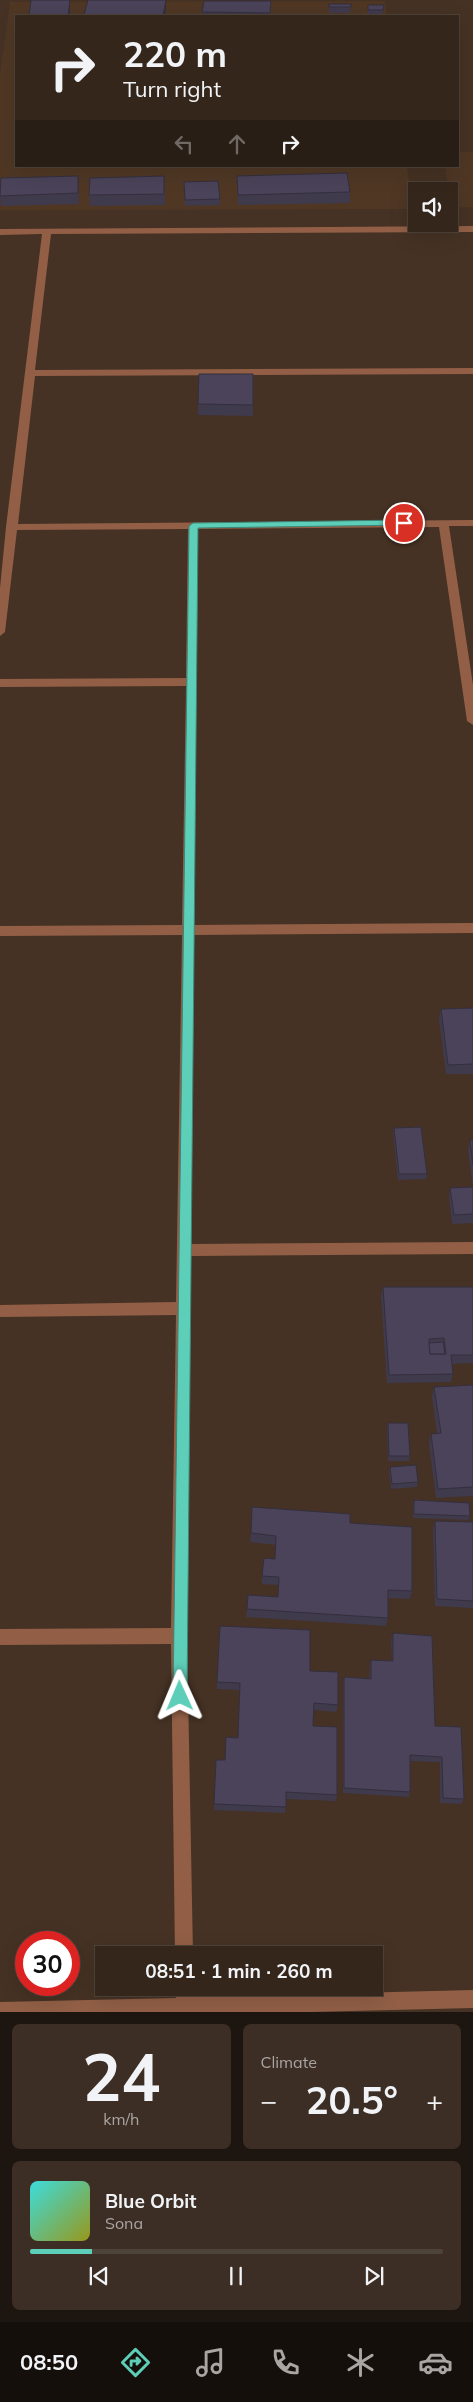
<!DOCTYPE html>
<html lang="en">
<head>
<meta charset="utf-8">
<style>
  body { margin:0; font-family:Mulish,sans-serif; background:#3c2e24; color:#f1f3f6; height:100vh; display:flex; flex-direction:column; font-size:19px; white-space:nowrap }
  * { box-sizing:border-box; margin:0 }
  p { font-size:16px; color:#a9a5a3 }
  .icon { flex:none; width:28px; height:28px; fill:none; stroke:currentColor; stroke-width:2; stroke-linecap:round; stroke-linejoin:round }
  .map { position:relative; height:2012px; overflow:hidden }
  .panel { display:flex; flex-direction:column; gap:12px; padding:12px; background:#1d150f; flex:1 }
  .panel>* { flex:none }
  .guide { position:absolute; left:15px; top:15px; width:444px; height:152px; border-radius:0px; box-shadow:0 5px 20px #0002,0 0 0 1px #4e433a; background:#34261b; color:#f1f3f6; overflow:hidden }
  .controls { position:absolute; left:408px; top:182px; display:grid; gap:10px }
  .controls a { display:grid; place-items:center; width:50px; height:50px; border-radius:0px; background:#34261b; box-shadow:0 5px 20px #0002,0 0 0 1px #4e433a; font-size:25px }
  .speed { position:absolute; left:15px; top:1931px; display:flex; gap:10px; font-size:25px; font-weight:700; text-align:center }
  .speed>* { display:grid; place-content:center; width:65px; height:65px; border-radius:50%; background:#34261b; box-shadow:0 5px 20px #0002,0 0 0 1px #4e433a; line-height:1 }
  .speed .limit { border:8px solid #d22; background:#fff; color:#111 }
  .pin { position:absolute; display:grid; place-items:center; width:42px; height:42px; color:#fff; margin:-21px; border:2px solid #fff; border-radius:50%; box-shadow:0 1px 5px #0007 }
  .me { position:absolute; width:55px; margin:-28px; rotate:359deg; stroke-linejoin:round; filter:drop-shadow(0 0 4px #0008) }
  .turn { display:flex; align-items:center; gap:18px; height:105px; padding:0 25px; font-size:22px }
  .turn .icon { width:65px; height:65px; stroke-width:2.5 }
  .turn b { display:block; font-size:35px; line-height:42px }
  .lanes { display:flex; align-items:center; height:48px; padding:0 25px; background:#0003; justify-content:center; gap:25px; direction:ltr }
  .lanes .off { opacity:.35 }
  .big { font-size:38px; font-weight:700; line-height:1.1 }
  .panel .tile { flex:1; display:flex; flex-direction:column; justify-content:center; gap:8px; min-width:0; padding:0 18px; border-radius:8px; background:#3c2e24 }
  .panel .dial { align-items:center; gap:0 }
  .dial b { font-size:65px; line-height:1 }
  .song { display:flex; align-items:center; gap:15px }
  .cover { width:60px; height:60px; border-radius:8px; background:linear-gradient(135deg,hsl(180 70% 55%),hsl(60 70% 35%)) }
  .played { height:5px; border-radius:2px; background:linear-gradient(90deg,#5dceb8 15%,#4e433a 15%) }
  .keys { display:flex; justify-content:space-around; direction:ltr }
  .heat { display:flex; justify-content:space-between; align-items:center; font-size:28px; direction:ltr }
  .panel .tiles { flex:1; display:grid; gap:12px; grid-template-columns:1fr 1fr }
  .tile:last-child { grid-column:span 2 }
  .trip { position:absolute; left:95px; top:1946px; width:288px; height:50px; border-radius:0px; background:#34261b; box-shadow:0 5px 20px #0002,0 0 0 1px #4e433a; font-weight:700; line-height:50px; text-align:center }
  .dock { display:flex; height:80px; justify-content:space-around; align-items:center; background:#150f0b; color:#a9a5a3 }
  .dock .icon { width:35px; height:35px }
  .dock .selected { color:#5dceb8 }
  .dock b { font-size:22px; color:#f1f3f6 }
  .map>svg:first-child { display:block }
  .built { fill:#4f3724 }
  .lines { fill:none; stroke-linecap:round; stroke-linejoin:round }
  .street { fill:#925f46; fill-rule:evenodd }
  .wall { fill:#403a4d }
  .shaded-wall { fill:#342f3e }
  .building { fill:#4a4359; stroke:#342f3e; fill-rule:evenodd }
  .route { fill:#5dceb8; stroke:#3c8678 }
</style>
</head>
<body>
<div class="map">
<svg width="473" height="2012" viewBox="0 0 473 2012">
  <rect width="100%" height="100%" fill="#453224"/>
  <!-- built -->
  <g class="built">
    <polygon points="385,1 387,16 16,16 16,166 407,166 413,209 0,210 0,75 10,2"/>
    <polygon points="458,152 473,152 473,207 451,208 445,166 458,166"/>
  </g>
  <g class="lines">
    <!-- street -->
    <g class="street">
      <polygon points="473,226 473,232 51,234 35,370 473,368 473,374 35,376 18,524 473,520 473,526 449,526 473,685 473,725 467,721 439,527 198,529 194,925 473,923 473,933 194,935 191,1244 473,1242 473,1254 191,1256 187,1636 193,1955 175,1955 171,1644 0,1645 0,1629 171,1628 176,1315 0,1317 0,1305 176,1302 182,935 0,936 0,926 182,925 186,686 0,687 0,679 186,678 188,529 17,530 5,632 0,636 0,588 6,527 42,234 0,235 0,229"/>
      <polygon points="176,1988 194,1988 194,1997 473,1990 473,2008 310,2012 0,2012 0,2002 176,1998"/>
    </g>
  </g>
  <!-- wall -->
  <g class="wall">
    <polygon points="271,1 270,16 202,16 202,12"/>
    <polygon points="329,4 351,4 350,13 329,13"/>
    <polygon points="368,5 384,5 382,16 368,16"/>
    <polygon points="166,10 165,16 84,16 84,15"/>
    <polygon points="78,176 79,204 1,206 0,196"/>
    <polygon points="164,176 165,205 90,206 89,195"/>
    <polygon points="237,176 350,192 350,203 238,205"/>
    <polygon points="184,182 220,199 220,205 185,206"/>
    <polygon points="253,374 253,416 198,415 198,404"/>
    <polygon points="473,1008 473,1074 446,1074 439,1019 441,1009"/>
    <polygon points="394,1128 427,1174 426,1179 398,1180 393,1133"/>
    <polygon points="470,1140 473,1140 473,1223 452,1224 449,1197 450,1188 473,1187 468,1150"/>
    <polygon points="383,1287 473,1287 473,1363 452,1364 453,1374 451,1382 387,1383 381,1296"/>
    <polygon points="473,1385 473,1496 436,1498 429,1443 431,1434 437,1433 432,1397 434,1387"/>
    <polygon points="388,1423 410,1456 409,1461 388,1461 387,1427"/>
    <polygon points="390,1467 418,1482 417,1487 391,1489 389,1471"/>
    <polygon points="414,1500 470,1516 468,1520 413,1518 413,1504"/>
    <polygon points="435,1521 473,1522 473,1608 435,1606 433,1528"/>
    <polygon points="350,1523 412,1591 410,1599 388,1598 388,1618 386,1626 246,1617 247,1609 278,1597 278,1585 262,1584 262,1576 275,1559 276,1545 250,1542 251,1533"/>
    <polygon points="393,1633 435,1726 464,1799 461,1804 440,1803 440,1762 410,1761 410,1792 409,1797 343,1793 343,1683 344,1677 369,1678 370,1666 371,1660 392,1661 391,1640"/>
    <polygon points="310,1671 338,1705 336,1712 313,1710 313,1726 337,1795 336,1801 286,1799 285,1813 214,1810 214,1804 225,1760 238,1738 240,1690 217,1689 217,1682"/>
  </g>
  <!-- shaded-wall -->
  <g class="shaded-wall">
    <polygon points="70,0 70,16 68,16"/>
    <polygon points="166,0 166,10 165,16 163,16"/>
  </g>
  <!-- building -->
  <g class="building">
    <polygon points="31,0 70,0 68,16 29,16"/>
    <polygon points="88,0 166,0 163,16 84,15"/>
    <polygon points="204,1 271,1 270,13 202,12"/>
    <rect x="329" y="4" width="22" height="3"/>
    <polygon points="368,5 384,5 383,10 368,10"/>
    <polygon points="347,173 350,192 238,195 237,176"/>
    <polygon points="78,176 78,193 0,196 1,178"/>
    <polygon points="164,176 164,194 89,195 90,178"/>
    <polygon points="218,181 220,199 185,200 184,182"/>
    <polygon points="199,374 253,374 253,405 198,404"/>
    <polygon points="473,1008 473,1064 448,1065 441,1009"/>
    <polygon points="421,1127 427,1174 399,1174 394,1128"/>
    <polygon points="470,1140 473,1140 473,1165"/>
    <polygon points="473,1187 473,1214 454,1215 450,1188"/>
    <path d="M383 1287H473V1355H451L453 1374 389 1375ZM444 1338 446 1354H430L429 1339Z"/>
    <polygon points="443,1342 445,1354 430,1354 429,1343"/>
    <polygon points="473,1385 473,1487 438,1489 431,1434 441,1433 434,1387"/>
    <polygon points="388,1423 408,1423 410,1456 389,1456"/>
    <polygon points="416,1465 418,1482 392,1484 390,1467"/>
    <polygon points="414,1500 469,1503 470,1516 414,1514"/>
    <polygon points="252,1507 350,1514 350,1523 412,1527 412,1591 388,1590 388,1618 247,1609 248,1595 278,1597 279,1577 262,1576 264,1558 275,1559 276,1536 251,1533"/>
    <polygon points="435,1521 473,1522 473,1601 437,1599"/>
    <polygon points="220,1626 310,1630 310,1671 338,1672 338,1705 314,1703 313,1726 337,1727 337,1795 286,1792 286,1807 214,1804 216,1760 225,1760 226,1737 238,1738 240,1683 217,1682"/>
    <polygon points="393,1633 432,1636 435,1726 461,1727 464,1799 443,1798 442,1757 410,1755 410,1792 344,1788 344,1677 371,1679 371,1660 393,1661"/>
  </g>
  <!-- route -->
  <polygon class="route" points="404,520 409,523 408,525 198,528 187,1696 185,1701 180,1703 175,1701 173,1696 189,526 193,523"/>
</svg>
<div class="controls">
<a><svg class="icon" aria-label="sound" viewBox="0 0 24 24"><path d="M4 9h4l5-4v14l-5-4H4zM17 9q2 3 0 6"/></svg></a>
</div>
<div class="speed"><div class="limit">30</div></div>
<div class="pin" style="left:404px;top:523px;background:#d93025"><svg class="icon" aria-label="arrive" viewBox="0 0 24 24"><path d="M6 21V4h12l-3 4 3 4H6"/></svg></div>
<svg class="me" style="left:180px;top:1696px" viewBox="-20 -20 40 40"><path d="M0-17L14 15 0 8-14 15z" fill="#5dceb8" stroke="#fff" stroke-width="4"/></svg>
<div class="trip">08:51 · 1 min · 260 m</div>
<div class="guide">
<div class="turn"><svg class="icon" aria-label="right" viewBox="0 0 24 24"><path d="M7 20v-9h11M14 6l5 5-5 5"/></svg><div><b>220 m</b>Turn right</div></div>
<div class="lanes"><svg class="icon off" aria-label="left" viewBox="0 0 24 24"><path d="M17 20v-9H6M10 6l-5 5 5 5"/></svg><svg class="icon off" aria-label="ahead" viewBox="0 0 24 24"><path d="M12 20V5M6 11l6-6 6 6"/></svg><svg class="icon" aria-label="right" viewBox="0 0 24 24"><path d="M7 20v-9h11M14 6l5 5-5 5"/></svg></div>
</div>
</div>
<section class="panel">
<div class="tiles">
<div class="tile dial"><b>24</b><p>km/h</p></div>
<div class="tile"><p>Climate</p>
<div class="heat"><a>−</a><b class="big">20.5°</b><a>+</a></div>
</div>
<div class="tile">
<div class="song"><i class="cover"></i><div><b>Blue Orbit</b><p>Sona</p></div></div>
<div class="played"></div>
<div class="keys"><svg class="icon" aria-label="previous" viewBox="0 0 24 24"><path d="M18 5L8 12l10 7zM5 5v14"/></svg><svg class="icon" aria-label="pause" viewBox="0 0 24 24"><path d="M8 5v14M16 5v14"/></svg><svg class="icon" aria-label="next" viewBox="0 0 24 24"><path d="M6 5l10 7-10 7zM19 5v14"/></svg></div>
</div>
</div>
</section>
<nav class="dock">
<b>08:50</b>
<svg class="icon selected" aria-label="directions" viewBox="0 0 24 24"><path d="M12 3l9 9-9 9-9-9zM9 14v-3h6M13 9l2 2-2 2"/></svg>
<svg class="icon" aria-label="music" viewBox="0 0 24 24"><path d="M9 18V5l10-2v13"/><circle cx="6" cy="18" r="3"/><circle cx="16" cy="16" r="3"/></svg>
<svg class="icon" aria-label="phone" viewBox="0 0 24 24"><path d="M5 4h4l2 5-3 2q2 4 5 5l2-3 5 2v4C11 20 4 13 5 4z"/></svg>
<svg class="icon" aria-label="climate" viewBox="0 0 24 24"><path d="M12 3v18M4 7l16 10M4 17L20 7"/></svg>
<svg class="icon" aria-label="car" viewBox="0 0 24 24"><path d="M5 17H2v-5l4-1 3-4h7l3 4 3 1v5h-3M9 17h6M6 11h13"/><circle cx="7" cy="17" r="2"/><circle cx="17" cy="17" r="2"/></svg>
</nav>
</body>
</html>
